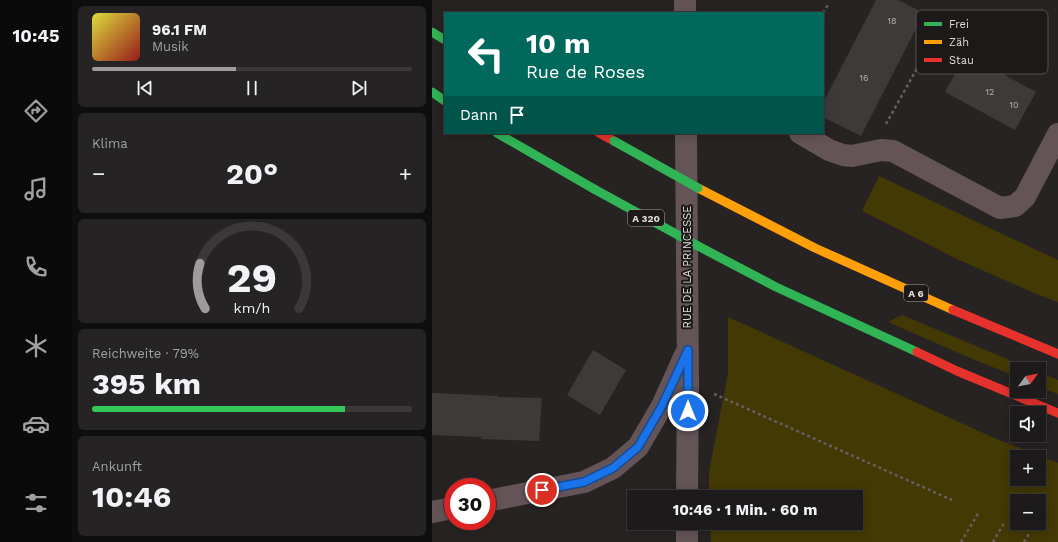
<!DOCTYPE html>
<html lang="de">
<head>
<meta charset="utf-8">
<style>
  body { margin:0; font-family:"Work Sans",sans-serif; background:#252323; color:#f1f3f6; height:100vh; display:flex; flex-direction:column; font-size:15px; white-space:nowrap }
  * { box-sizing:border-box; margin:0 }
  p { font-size:13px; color:#a0a1a2 }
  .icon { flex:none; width:22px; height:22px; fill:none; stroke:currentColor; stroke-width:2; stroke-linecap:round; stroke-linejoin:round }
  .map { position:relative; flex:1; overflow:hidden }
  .drawer { display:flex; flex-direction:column; gap:6px; padding:6px; background:#0f0e0e; width:360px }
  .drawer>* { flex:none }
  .banner { position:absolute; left:12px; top:12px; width:380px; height:122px; border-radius:0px; box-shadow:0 2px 10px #0003,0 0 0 1px #3a3839; background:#00695c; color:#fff; overflow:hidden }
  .needle { width:26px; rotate:58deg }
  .fabs { position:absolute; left:578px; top:362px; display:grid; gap:8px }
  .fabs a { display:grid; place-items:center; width:36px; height:36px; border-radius:0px; background:#1c1a1a; box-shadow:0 2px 10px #0003,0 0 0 1px #3a3839; font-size:20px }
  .speed { position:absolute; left:12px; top:478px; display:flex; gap:8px; font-size:20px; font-weight:700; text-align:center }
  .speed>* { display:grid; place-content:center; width:52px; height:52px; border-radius:50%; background:#1c1a1a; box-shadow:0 2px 10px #0003,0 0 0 1px #3a3839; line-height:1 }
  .speed .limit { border:6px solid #d22; background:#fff; color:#111 }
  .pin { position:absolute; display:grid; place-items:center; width:34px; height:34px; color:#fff; margin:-17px; border:2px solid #fff; border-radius:50%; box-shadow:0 1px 4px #0007 }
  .me { position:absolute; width:44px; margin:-22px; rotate:0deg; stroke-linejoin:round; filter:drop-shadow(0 0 3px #0008) }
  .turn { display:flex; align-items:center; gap:14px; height:84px; padding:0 16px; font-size:18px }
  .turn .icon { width:52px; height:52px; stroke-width:2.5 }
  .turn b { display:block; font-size:28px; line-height:34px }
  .then { display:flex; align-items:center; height:38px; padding:0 16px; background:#0003; gap:8px; font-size:15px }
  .big { font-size:30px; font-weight:700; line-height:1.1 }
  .drawer .tile { flex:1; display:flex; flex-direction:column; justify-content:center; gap:6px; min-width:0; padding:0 14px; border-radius:6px; background:#252323 }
  .drawer .dial { align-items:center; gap:0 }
  .dial svg { height:104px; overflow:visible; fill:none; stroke:#3a3839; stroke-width:7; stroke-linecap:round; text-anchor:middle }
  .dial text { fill:#f1f3f6; stroke:none }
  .song { display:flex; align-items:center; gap:12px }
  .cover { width:48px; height:48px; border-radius:6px; background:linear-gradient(135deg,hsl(60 70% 55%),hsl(0 70% 35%)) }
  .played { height:4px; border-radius:2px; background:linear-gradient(90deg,#9e9b9a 45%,#3a3839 45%) }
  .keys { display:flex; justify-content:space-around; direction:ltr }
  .heat { display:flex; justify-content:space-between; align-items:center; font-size:22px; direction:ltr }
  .charge { height:6px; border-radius:3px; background:linear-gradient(90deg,#34c759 79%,#3a3839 0) }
  .trip { position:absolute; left:195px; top:490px; width:236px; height:40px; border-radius:0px; background:#1c1a1a; box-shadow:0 2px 10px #0003,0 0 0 1px #3a3839; font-weight:700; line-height:40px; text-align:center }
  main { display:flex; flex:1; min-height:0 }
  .dock { display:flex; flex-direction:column; width:72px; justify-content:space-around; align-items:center; background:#0b0a0a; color:#a0a1a2 }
  .dock .icon { width:28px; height:28px }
  .dock .selected { color:#9e9b9a }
  .dock b { font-size:18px; color:#f1f3f6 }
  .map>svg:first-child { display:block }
  .green { fill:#433905; fill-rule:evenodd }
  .building { fill:#3d3b3a }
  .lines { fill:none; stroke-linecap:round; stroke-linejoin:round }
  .path { stroke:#685e60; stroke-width:2.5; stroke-dasharray:3 3; stroke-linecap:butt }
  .street { stroke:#645458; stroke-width:22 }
  .fast { stroke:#30b455; stroke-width:9 }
  .slow { stroke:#ff9f0a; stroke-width:9 }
  .jam { stroke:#e5322d; stroke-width:9 }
  .fast-bridge { stroke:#30b455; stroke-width:9 }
  .route-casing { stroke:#114b97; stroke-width:10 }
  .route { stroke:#1a73e8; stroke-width:7 }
  .labels { text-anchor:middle; stroke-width:4; stroke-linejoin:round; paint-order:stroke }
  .number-label { font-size:9px; fill:#b6b3b2 }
  .shield { fill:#1d1918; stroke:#a4a1a0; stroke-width:1 }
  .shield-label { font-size:10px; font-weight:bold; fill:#dedbda }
  .street-label { font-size:11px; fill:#dedbda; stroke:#1d1918 }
  .key { fill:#1d1918; stroke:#575352; stroke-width:1 }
  .key-label { font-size:11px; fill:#dedbda }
</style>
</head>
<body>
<main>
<nav class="dock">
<b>10:45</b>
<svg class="icon selected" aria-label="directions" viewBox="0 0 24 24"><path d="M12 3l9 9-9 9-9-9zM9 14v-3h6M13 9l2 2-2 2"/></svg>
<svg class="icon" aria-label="music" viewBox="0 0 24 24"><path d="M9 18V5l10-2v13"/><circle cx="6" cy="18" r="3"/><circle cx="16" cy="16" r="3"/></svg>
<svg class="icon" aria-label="phone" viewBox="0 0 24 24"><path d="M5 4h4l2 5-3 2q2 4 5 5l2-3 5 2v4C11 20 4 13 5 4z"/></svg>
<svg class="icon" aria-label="climate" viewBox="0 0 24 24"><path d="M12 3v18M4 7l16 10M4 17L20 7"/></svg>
<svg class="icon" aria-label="car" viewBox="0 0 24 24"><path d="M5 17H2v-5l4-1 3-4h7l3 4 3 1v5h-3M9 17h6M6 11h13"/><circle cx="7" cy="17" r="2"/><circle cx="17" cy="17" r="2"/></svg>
<svg class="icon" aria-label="filters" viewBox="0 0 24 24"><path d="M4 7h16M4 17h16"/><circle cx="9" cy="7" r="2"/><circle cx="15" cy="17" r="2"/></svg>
</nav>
<section class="drawer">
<div class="tile">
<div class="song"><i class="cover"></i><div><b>96.1 FM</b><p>Musik</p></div></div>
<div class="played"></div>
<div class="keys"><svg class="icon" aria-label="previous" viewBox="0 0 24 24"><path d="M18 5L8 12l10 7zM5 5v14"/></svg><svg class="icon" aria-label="pause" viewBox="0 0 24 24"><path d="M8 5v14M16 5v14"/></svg><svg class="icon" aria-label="next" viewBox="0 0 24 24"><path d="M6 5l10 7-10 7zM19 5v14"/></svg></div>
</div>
<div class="tile"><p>Klima</p>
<div class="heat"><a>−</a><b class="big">20°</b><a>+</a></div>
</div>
<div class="tile dial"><svg viewBox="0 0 100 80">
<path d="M14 69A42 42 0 1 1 86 69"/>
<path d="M14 69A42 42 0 0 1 10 34" stroke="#9e9b9a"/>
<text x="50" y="56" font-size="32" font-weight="700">29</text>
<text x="50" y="72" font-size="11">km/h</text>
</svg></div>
<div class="tile"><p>Reichweite · 79%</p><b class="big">395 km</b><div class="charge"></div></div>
<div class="tile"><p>Ankunft</p><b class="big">10:46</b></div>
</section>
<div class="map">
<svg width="626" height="542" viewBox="0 0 626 542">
  <rect width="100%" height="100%" fill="#262322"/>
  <!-- green -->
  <g class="green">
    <polygon points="447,176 626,260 626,302 602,293 527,260 430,211"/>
    <polygon points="470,315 599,369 585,369 585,377 531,355 456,322"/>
    <path d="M296 317 560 437 626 463V542H279L278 523H424V497H277V472L296 373ZM585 457H607V479H585ZM585 501H607V523H585Z"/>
    <polygon points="607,372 626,380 626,394 607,387"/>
  </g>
  <!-- building -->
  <g class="building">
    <polygon points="444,0 466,0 492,13 429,136 391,117 391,103"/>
    <polygon points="534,54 604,92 583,130 513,92"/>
    <polygon points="161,350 194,370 168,415 135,395"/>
    <polygon points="0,393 66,396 66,397 110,398 107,441 49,439 50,437 0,435"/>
  </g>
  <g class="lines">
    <!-- path -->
    <g class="path">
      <polyline points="391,13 397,3"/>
      <polyline points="454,124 493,54"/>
      <polyline points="282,394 520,500"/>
      <polyline points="529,542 547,512"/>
      <polyline points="561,542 572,523"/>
      <polyline points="592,542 597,534"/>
    </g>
    <!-- street -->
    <g class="street">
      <polyline points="253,0 253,13"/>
      <polyline points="254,133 256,382 255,497"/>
      <polyline points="368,133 397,150 411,155 420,156 449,150 461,151 568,208 583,206 593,197 626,134"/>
      <polyline points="55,501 152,482 181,468 206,447 230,406 253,355"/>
      <polyline points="0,512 21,508"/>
      <polyline points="255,542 255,523"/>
    </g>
    <!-- fast -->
    <g class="fast">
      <polyline points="0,32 13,40"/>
      <polyline points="0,92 13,101"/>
      <polyline points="65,133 162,189"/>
      <polyline points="266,246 344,287 485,352"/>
    </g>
    <!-- slow -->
    <polyline class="slow" points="266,188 383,248 521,310"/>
    <!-- jam -->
    <g class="jam">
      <polyline points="167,133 182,141"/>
      <polyline points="521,310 626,354"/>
      <polyline points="485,352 525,371 626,413"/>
    </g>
    <!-- fast-bridge -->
    <g class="fast-bridge">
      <polyline points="182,141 266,188"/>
      <polyline points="162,189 266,246"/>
    </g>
  </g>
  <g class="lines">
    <defs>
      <polyline id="route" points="110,490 152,482 181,468 206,447 230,406 256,350 256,411"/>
    </defs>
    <!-- route casing -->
    <use href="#route" class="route-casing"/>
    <!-- route -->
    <use href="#route" class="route"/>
  </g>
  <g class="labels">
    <!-- number labels -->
    <g class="number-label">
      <text x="460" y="24">18</text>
      <text x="432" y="81">16</text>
      <text x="558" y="95">12</text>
      <text x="582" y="108">10</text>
    </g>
    <!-- shield labels -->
    <g class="shield">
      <rect x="196" y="210" width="36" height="16" rx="3"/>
      <rect x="472" y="285" width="24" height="16" rx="3"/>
    </g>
    <g class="shield-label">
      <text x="214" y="222">A 320</text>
      <text x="484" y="297">A 6</text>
    </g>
    <!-- street labels -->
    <g class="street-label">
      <text transform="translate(255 267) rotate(-90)" y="4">RUE DE LA PRINCESSE</text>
    </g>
  </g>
  <!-- legend -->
  <rect x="484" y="10" width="132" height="64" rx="6" class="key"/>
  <rect x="492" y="22" width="18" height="4" fill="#30b455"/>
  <rect x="492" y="40" width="18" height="4" fill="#ff9f0a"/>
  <rect x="492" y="58" width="18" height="4" fill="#e5322d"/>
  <g class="key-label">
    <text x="517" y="28">Frei</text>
    <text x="517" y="46">Zäh</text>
    <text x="517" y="64">Stau</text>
  </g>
</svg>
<div class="fabs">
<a><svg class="needle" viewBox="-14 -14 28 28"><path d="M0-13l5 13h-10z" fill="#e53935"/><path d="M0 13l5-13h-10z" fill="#a0a1a2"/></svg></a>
<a><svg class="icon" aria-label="sound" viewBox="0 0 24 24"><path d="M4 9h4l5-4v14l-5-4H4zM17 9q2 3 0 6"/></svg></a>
<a>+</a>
<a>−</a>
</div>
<div class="speed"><div class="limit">30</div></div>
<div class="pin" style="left:110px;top:490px;background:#d93025"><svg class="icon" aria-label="arrive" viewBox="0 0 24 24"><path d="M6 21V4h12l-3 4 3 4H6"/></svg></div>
<svg class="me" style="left:256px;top:411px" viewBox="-20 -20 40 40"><circle r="17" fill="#1a73e8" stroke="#fff" stroke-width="3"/><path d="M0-11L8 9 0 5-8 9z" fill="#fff"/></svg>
<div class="trip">10:46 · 1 Min. · 60 m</div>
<div class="banner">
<div class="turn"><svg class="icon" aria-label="left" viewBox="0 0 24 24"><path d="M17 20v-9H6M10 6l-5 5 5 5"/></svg><div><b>10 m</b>Rue de Roses</div></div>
<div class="then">Dann<svg class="icon" aria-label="arrive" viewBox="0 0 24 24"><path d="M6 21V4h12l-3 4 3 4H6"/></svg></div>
</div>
</div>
</main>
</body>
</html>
